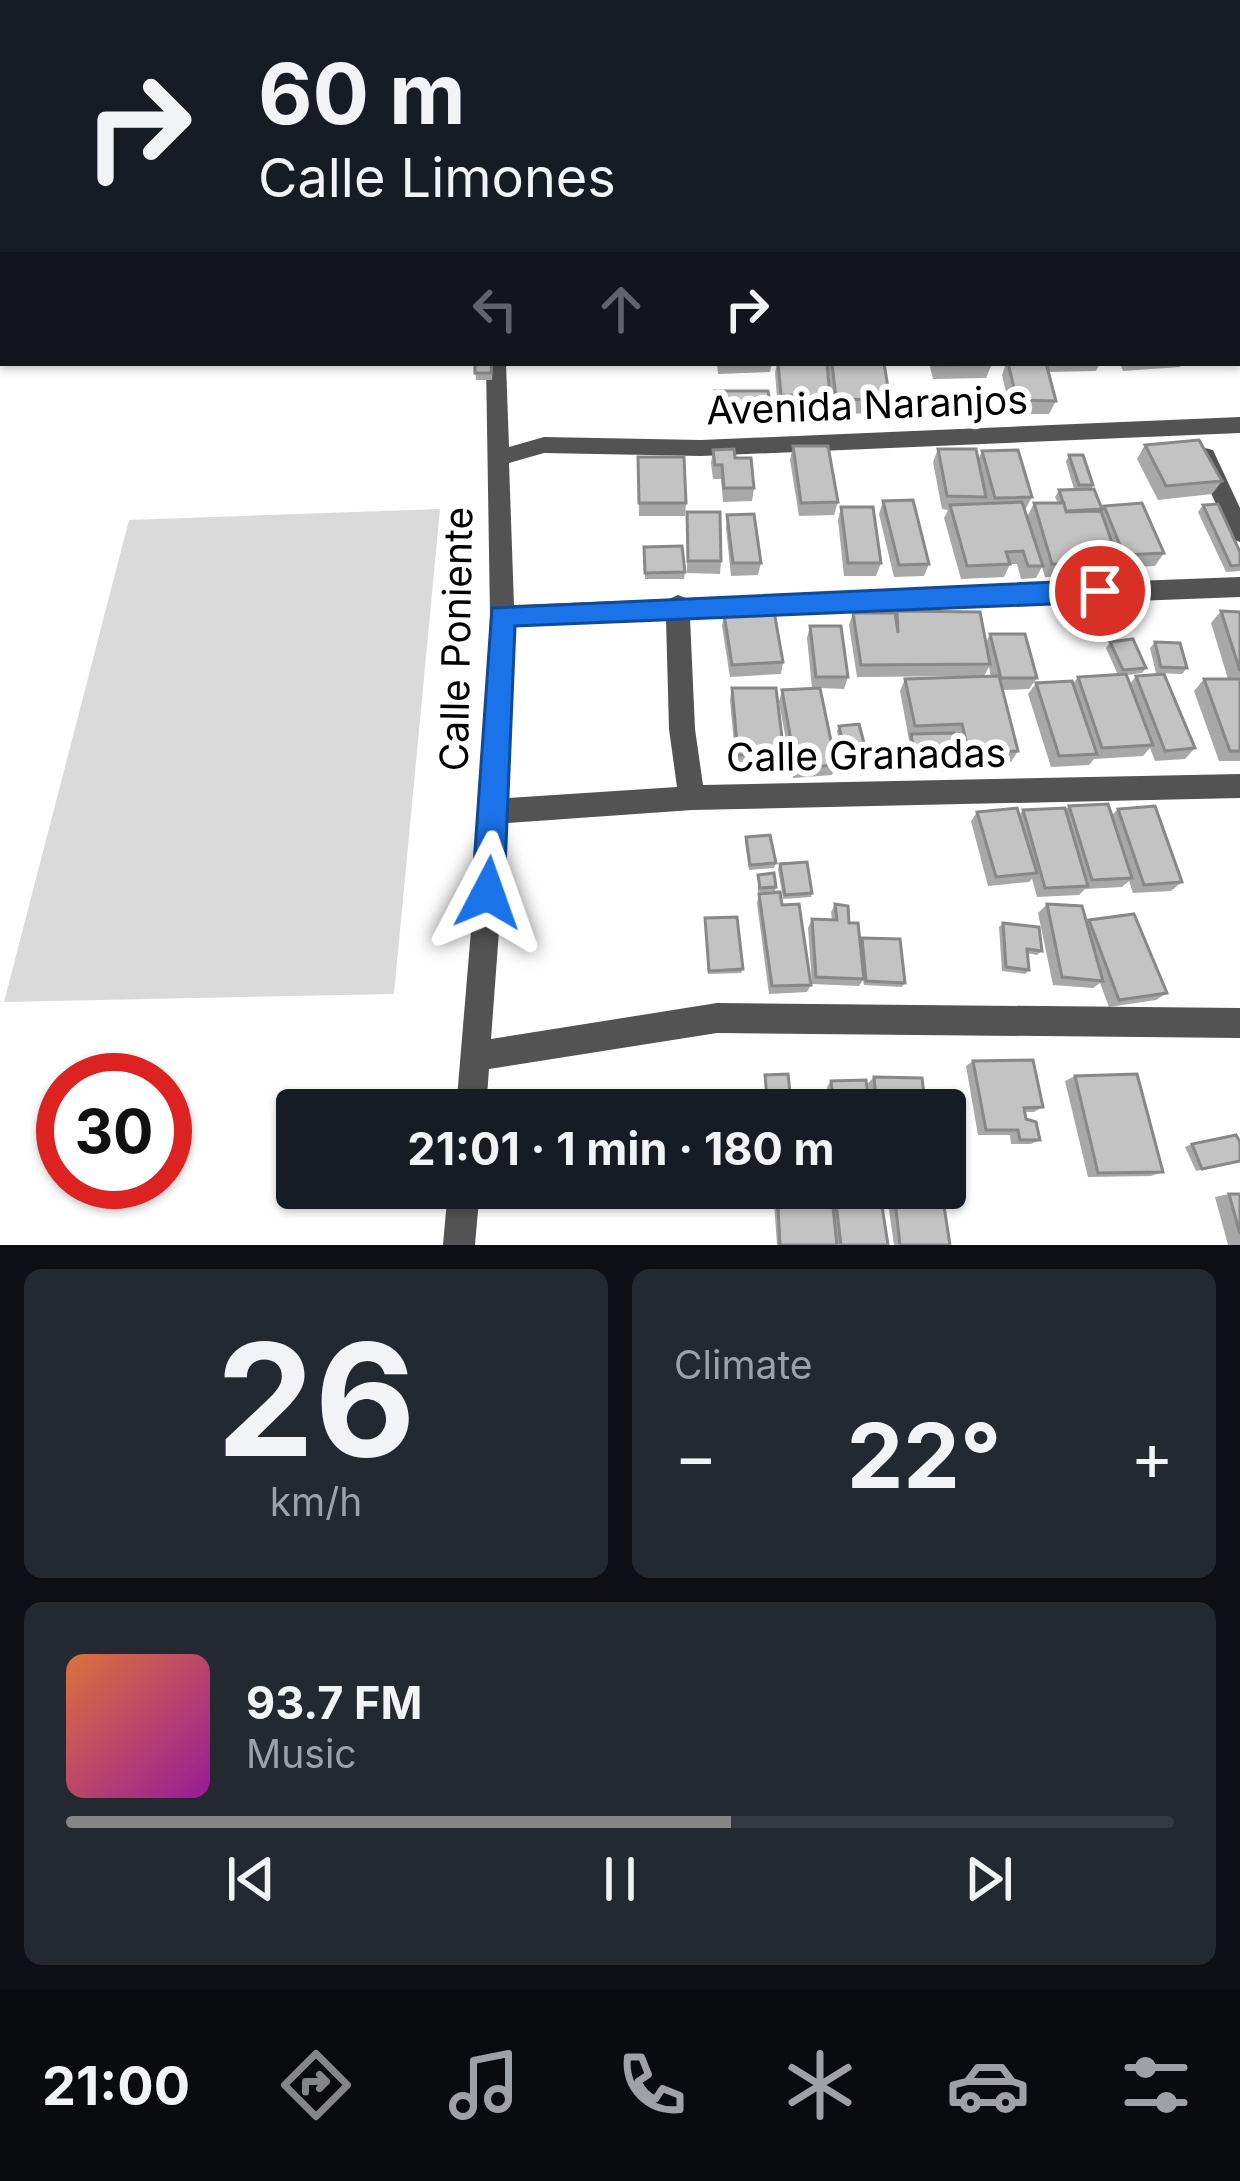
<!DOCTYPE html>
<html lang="en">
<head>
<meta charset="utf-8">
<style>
  body { margin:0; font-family:Inter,sans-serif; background:#242831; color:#f1f3f6; height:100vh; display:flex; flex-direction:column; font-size:45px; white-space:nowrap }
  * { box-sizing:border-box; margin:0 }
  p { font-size:39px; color:#9ea1a6 }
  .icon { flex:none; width:66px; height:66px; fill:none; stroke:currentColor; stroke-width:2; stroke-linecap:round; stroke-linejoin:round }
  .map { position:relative; height:1245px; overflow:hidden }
  .sheet { display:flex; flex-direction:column; gap:24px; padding:24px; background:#0d0f14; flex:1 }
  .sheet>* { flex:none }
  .hud { position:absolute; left:0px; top:0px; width:1242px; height:366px; box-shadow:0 3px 9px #0004; background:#171b24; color:#f1f3f6; overflow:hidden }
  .speed { position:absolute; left:36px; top:1053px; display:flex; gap:24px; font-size:60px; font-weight:700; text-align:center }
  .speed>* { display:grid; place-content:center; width:156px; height:156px; border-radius:50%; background:#171b24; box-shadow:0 3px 9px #0004; line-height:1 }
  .speed .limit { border:18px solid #d22; background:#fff; color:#111 }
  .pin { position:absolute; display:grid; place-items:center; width:102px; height:102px; color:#fff; margin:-51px; border:6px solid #fff; border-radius:50%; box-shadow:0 3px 12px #0007 }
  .me { position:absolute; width:132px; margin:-66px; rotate:4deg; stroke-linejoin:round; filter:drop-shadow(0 0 9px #0008) }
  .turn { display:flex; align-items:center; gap:42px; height:252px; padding:0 60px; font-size:54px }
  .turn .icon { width:156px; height:156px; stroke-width:2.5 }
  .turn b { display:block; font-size:84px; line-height:102px }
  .lanes { display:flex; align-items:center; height:114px; padding:0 60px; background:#0003; justify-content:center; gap:60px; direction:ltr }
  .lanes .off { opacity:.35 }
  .big { font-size:90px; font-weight:700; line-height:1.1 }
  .sheet .card { flex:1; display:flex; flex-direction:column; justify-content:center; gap:18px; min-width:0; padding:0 42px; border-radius:18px; background:#242831 }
  .sheet .dial { align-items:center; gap:0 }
  .dial b { font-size:156px; line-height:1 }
  .song { display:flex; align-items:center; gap:36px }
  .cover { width:144px; height:144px; border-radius:18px; background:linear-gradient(135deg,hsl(20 70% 55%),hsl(300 70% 35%)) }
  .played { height:12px; border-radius:6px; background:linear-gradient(90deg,#858687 60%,#363941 60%) }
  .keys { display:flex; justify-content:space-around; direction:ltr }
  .heat { display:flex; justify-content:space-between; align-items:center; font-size:66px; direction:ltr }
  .sheet .tiles { flex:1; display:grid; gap:24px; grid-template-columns:1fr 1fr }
  .card:last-child { grid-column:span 2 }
  .trip { position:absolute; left:276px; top:1089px; width:690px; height:120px; border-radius:12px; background:#171b24; box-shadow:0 3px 9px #0004; font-weight:700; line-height:120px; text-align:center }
  .menu { display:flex; height:192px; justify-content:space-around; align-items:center; background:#090b0e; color:#9ea1a6 }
  .menu .icon { width:84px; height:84px }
  .menu .on { color:#858687 }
  .menu b { font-size:54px; color:#f1f3f6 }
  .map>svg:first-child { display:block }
  .green { fill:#dadada }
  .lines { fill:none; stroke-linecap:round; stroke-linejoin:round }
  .minor { fill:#535353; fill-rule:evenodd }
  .wall { fill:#a8a8a8 }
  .building { fill:#c3c3c3; stroke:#888; stroke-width:3 }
  .route { fill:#1a73e8; stroke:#114b97; stroke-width:3 }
  .labels { text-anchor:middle; stroke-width:12; stroke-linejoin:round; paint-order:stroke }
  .street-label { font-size:39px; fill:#000; stroke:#fff }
</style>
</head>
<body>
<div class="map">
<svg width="1240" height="1245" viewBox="0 0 1240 1245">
  <rect width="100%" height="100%" fill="#fff"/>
  <!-- green -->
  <polygon class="green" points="440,509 394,994 4,1002 129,520"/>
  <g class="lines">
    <!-- minor -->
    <g class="minor">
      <polygon points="297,0 323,0 325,3 299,3"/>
      <polygon points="855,0 874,0 876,3 857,3"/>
      <polygon points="1065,0 1086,0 1088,3 1067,3"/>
      <rect x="1239" y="74" width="1" height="11"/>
      <rect x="1239" y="171" width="1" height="11"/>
      <rect x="0" y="285" width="3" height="14"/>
      <rect x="1239" y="287" width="1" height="14"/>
      <path d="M486 363H506L509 447 544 437 701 440 1240 417V433L701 456 544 453 509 463 514 605 669 599 678 595 686 598 1240 577V597L690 618 695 729 703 785 1240 774V798L692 810 507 823 491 1039 717 1003 1240 1008V1038L717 1033 489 1069 486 1110H456L481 811 490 615ZM666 619 669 729 677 787 508 798 514 625Z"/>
      <polygon points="1205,448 1213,450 1240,508 1240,542 1232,539 1194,456"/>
      <polygon points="448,1188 480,1188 475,1245 443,1245"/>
    </g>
  </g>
  <!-- wall -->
  <g class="wall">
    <polygon points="1200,0 1240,0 1240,11 1239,3 1207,3"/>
    <polygon points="475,363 493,363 492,380 476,380"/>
    <polygon points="717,363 772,363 770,372 718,374"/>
    <polygon points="777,363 827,363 830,396 827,410 778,409 775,373"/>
    <polygon points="828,363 884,363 890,400 886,414 833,413"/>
    <polygon points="929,363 991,363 992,364 986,378 933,379"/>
    <polygon points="1006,363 1100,363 1096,371 1048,372 1056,401 1049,414 1011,414 1002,375"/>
    <polygon points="1120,363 1182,363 1180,367 1123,371"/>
    <polygon points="715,391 771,408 769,415 716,416"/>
    <polygon points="1145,445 1222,481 1212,494 1158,500 1137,459"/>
    <polygon points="793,446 838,502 834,515 799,516 790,460"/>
    <polygon points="938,449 978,460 982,451 1032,497 1025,510 1027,517 1034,503 1058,503 1055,497 1059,490 1074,489 1066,462 1069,455 1093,485 1091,489 1102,509 1100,511 1104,506 1164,553 1155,566 1116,568 1111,576 1045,577 1042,567 1036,578 1021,579 1017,564 1010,564 1004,577 961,579 944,518 948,510 942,509 933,462"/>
    <polygon points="713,450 754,488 752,501 723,502 721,479 713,479 711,463"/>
    <polygon points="638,457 686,503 685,516 639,516"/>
    <polygon points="883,501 929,564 924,576 894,577 879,514"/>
    <polygon points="1203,505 1240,552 1240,571 1226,572 1198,512"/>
    <polygon points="841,507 881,563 876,576 844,576 838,520"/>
    <polygon points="687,512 721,561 720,574 687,573"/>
    <polygon points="727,515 761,563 758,575 731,576 726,528"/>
    <polygon points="644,547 685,572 684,579 645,579"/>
    <polygon points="897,611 986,642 990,634 1037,678 1029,689 1002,690 1018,751 1011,762 962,763 955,735 961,766 958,771 915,772 900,691 905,679 991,677 989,667 984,676 857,677 849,625 853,613 895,616"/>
    <polygon points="1221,611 1240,612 1240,761 1219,761 1194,691 1204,679 1228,679 1211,623"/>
    <polygon points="724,614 783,662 781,674 730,677 722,626"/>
    <polygon points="810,626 848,677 844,689 820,688 836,765 832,775 793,778 779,702 782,690 812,688 807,638"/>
    <polygon points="1110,642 1146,668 1142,673 1127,675 1130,684 1136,676 1195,748 1185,759 1155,761 1150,748 1143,756 1094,759 1089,765 1051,767 1028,694 1036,683 1073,684 1078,677 1118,675 1106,648"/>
    <polygon points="1155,642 1187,668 1182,674 1156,673 1150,648"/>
    <polygon points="732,688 784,754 781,765 736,766 730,700"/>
    <polygon points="839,726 869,762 866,768 845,770 837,731"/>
    <polygon points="1069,806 1112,815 1118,809 1182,882 1171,891 1133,893 1129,881 1122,887 1085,889 1079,895 1037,897 1032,879 1029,882 988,886 971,821 977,812 1019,815 1023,810 1065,810"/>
    <polygon points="746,837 776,863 774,868 749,870 745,842"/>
    <polygon points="780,864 812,893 811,897 783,899 778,869"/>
    <polygon points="758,875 776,887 775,891 758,893"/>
    <polygon points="759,894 782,905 811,985 807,992 769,994 757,903"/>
    <polygon points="835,904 860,941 862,938 905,983 902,987 864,985 863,980 859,986 812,984 808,928 812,919 832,920 831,912"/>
    <polygon points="1047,904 1087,922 1089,920 1167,993 1156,1000 1109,1007 1100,983 1093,988 1053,985 1038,913"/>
    <polygon points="705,918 743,969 741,973 708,974"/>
    <polygon points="1003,923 1042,951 1037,955 1027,953 1029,970 1025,974 1002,971 999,927"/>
    <polygon points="973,1061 1043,1107 1034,1112 1025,1112 1026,1119 1040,1140 1031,1144 1011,1144 1010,1135 978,1135 966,1066"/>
    <polygon points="1075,1076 1163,1172 1151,1176 1088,1177 1065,1081"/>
    <polygon points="874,1077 926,1110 871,1110 868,1083"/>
    <polygon points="831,1081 870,1110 814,1110 814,1105 818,1100 828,1100 827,1087"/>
    <polygon points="1192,1144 1240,1161 1196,1171 1185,1147"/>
    <polygon points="773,1188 831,1188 832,1197 835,1195 888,1245 777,1245"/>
    <polygon points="894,1192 950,1245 894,1245 887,1196"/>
    <polygon points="1229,1194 1240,1194 1240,1245 1228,1245 1215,1197"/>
  </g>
  <!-- building -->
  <g class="building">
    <polygon points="745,0 772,0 766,3 739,3"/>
    <polygon points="772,0 799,0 793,3 778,3"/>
    <polygon points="1152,0 1167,0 1174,3 1147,3"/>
    <polygon points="475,363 492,363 491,373 475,373"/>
    <polygon points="778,363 827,363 830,396 781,395"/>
    <polygon points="832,363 884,363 890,400 836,399"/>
    <polygon points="937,363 991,363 992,364 937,365"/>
    <polygon points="1008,363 1046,363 1056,401 1017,400"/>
    <polygon points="715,391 768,391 771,408 717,409"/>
    <polygon points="1199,440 1222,481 1166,486 1145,445"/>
    <polygon points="793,446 828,446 838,502 801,503"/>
    <polygon points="734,449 735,458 751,458 754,488 724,488 722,465 715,465 713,450"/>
    <polygon points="938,449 976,449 986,497 947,496"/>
    <polygon points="1018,450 1032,497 995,498 982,451"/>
    <polygon points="1069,455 1083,455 1093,485 1079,485"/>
    <polygon points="638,457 684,457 686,503 639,503"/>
    <polygon points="1094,489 1102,509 1066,511 1059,490"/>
    <polygon points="913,500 929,564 899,565 883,501"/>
    <polygon points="1022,502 1043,566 1028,566 1023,551 1006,552 1010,564 967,566 950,505"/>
    <polygon points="1034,503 1064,503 1066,512 1101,511 1119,563 1052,564"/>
    <polygon points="1142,503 1164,553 1124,555 1104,506"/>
    <polygon points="1218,504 1240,552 1240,565 1231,566 1203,505"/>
    <polygon points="841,507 873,507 881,563 848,563"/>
    <polygon points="687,512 720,512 721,561 688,561"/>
    <polygon points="754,514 761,563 733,563 727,515"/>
    <polygon points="682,546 685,572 645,573 644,547"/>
    <polygon points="774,611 783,662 732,665 724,614"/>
    <polygon points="897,611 980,612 990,664 861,665 853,613 895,613 898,633"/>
    <polygon points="1221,611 1240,612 1240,671"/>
    <polygon points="810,626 841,626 848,677 816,677"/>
    <polygon points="990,634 1025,634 1037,678 1001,678"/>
    <polygon points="1133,639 1146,668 1123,670 1110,642"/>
    <polygon points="1155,642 1180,643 1187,668 1161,667"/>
    <polygon points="1126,674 1153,745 1102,748 1078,677"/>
    <polygon points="1164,674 1195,748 1165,751 1136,676"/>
    <polygon points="999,676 1018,751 969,753 962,724 915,726 905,679"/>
    <polygon points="1204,679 1240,679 1240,751 1230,751"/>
    <polygon points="1072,681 1097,754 1059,756 1036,683"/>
    <polygon points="732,688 776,688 784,754 738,755"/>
    <polygon points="820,688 836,765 796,768 782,690"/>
    <polygon points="859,724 869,762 848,765 839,726"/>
    <polygon points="954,733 961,766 917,766 911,734"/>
    <polygon points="1108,804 1132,878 1092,880 1069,806"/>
    <polygon points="1155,806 1182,882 1144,885 1118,809"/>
    <polygon points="1017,808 1037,873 996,877 977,812"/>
    <polygon points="1065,808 1088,886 1045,888 1023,810"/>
    <polygon points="770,835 776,863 750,865 746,837"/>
    <polygon points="807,862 812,893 785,895 780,864"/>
    <polygon points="774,873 776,887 760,888 758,875"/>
    <polygon points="780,892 782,905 799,904 811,985 772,986 759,894"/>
    <polygon points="835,904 848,906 849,923 858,923 864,979 816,977 812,919 837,920"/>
    <polygon points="1047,904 1082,906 1103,981 1062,977"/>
    <polygon points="1134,914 1167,993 1119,1000 1089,920"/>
    <polygon points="737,917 743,969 709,971 705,918"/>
    <polygon points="1003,923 1039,927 1042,951 1027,949 1029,970 1006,967"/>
    <polygon points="862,938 900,939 905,983 866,981"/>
    <polygon points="1033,1060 1043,1107 1024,1108 1026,1119 1036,1122 1040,1140 1020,1140 1018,1130 986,1130 973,1061"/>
    <polygon points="788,1074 792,1110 768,1110 765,1075"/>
    <polygon points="1137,1074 1163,1172 1098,1173 1075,1076"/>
    <polygon points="874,1077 922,1078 926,1110 877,1110"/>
    <polygon points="866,1080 870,1110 819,1110 818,1100 833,1099 831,1081"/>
    <polygon points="1236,1135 1240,1142 1240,1161 1202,1169 1192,1144"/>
    <polygon points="777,1188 831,1188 837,1245 780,1245"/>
    <polygon points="894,1192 942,1193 950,1245 900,1245"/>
    <polygon points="880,1193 888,1245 841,1245 835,1195"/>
    <polygon points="1229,1194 1240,1194 1240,1234"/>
  </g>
  <!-- route -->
  <polygon class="route" points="1100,580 1113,591 1100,602 515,626 504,893 499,904 488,908 477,904 472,893 492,608"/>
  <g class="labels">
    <!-- street labels -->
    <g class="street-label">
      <text transform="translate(867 405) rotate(-2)" y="14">Avenida Naranjos</text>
      <text transform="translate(456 639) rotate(-89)" y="14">Calle Poniente</text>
      <text transform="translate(866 755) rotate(-1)" y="14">Calle Granadas</text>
    </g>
  </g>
</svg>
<div class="speed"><div class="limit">30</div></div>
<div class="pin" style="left:1100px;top:591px;background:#d93025"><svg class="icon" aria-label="arrive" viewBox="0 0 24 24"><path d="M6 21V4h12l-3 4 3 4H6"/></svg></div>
<svg class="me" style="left:488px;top:893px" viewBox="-20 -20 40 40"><path d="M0-17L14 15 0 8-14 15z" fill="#1a73e8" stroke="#fff" stroke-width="4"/></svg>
<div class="trip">21:01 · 1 min · 180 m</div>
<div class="hud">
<div class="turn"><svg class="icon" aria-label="right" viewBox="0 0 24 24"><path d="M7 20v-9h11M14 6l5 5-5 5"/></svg><div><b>60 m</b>Calle Limones</div></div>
<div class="lanes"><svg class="icon off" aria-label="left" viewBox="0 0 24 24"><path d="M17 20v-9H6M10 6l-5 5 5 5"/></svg><svg class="icon off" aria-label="ahead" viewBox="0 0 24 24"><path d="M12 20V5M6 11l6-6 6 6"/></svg><svg class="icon" aria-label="right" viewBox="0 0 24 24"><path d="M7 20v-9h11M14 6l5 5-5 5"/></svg></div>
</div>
</div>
<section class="sheet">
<div class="tiles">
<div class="card dial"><b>26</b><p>km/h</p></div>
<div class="card"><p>Climate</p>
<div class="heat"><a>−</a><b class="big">22°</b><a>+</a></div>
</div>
<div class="card">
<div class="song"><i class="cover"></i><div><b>93.7 FM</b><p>Music</p></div></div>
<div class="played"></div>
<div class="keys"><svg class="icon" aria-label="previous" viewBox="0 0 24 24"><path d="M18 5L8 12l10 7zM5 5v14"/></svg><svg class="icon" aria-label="pause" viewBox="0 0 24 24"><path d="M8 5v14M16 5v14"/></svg><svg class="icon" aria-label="next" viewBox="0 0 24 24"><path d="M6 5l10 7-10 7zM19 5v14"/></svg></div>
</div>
</div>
</section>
<nav class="menu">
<b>21:00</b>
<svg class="icon on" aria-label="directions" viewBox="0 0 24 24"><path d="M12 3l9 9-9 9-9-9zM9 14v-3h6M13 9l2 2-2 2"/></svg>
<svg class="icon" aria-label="music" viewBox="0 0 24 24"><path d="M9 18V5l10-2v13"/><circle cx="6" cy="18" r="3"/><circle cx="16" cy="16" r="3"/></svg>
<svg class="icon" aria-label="phone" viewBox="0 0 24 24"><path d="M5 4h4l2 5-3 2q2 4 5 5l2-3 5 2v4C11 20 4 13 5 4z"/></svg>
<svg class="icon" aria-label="climate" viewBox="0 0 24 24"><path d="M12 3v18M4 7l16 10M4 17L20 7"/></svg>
<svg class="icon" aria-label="car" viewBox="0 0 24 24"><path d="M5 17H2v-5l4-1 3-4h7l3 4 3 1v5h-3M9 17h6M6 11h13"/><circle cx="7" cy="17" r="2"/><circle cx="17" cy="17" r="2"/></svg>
<svg class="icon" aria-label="filters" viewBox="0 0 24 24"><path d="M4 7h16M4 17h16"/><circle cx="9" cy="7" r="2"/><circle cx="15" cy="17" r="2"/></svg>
</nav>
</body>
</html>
